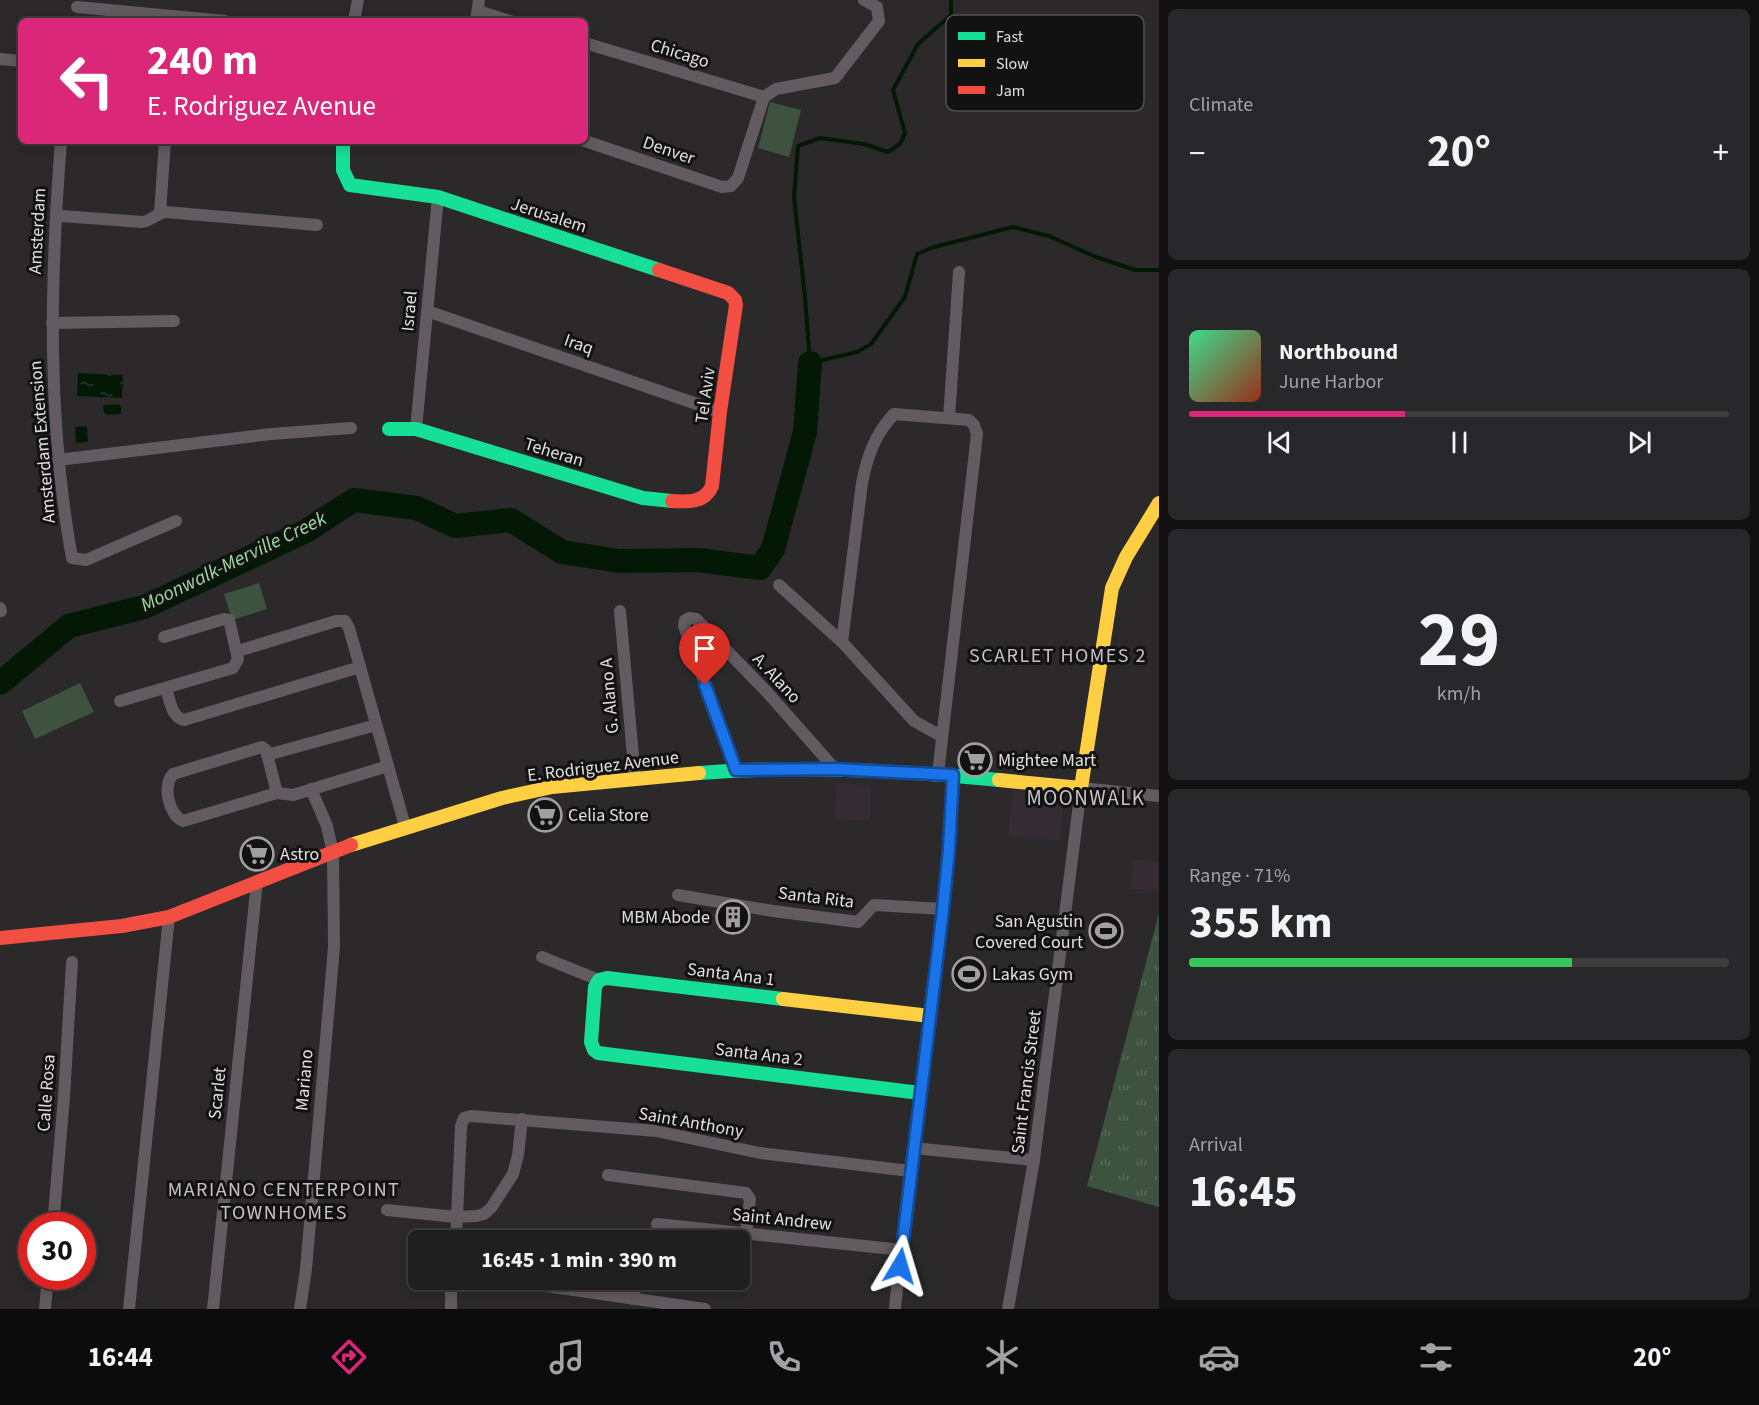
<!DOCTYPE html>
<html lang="en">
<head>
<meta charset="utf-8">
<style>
  body { margin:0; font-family:"Source Sans 3",sans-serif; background:#282729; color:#f1f3f6; height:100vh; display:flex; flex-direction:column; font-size:22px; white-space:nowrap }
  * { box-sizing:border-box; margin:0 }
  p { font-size:20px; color:#a2a2a5 }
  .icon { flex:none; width:33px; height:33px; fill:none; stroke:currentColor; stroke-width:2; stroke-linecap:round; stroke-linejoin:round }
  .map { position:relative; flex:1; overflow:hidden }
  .sheet { display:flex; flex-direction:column; gap:9px; padding:9px; background:#121112; width:600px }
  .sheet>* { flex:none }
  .top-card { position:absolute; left:18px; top:18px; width:570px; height:126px; border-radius:9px; box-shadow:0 3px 15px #0003,0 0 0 2px #3d3d3e; background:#db2777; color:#fff; overflow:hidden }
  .speed { position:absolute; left:18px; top:1212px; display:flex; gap:12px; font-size:30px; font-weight:700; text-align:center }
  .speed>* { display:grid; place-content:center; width:78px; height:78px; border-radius:50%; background:#201f20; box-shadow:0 3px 15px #0003,0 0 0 2px #3d3d3e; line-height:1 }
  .speed .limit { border:9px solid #d22; background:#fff; color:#111 }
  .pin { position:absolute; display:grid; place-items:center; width:51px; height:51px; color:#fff; margin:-62px -26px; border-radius:50% 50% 50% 0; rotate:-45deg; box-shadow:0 0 6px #0007 }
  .pin .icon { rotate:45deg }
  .me { position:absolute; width:66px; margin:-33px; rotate:7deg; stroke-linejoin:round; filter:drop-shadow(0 0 4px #0008) }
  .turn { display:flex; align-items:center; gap:21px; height:126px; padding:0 30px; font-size:27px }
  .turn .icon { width:78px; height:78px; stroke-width:2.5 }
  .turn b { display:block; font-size:42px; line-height:51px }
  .big { font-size:45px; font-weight:700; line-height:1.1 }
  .sheet .widget { flex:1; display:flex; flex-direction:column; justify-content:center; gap:9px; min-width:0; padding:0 21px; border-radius:9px; background:#282729 }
  .sheet .dial { align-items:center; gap:0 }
  .dial b { font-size:78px; line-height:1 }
  .song { display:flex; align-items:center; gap:18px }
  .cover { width:72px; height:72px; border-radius:9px; background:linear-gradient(135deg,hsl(150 70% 55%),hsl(10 70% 35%)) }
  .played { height:6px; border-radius:3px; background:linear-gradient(90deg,#db2777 40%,#3d3d3e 40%) }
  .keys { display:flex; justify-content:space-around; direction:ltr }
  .heat { display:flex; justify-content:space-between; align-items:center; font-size:33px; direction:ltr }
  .charge { height:9px; border-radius:4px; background:linear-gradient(90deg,#34c759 71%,#3d3d3e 0) }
  .trip { position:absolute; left:408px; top:1230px; width:342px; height:60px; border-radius:9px; background:#201f20; box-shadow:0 3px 15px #0003,0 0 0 2px #3d3d3e; font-weight:700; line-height:60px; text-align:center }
  .menu { display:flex; height:96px; justify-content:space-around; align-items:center; background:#0d0c0d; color:#a2a2a5 }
  .menu .icon { width:42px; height:42px }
  .menu .current { color:#db2777 }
  .menu b { font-size:27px; color:#f1f3f6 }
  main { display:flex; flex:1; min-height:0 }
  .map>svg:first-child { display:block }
  .built { fill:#352c33 }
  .grass { fill:url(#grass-tufts) }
  .park { fill:#3e533f }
  .water { fill:url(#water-ripples) }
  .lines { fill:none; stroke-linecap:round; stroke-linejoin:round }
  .stream { stroke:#041905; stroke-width:4 }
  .river { stroke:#041905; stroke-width:24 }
  .street { stroke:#625b60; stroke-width:12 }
  .fast { stroke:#16e098; stroke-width:14 }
  .slow { stroke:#ffcf43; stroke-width:14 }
  .jam { stroke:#f24e42; stroke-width:14 }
  .route-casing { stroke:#114b97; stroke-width:15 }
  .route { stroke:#1a73e8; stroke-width:10 }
  .labels { text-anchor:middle; stroke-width:6; stroke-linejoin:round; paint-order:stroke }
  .street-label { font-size:18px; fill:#e2dfe1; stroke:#131213 }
  .poi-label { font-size:18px; fill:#e2dfe1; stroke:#131213; text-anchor:start }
  .water-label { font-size:20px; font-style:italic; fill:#9ada9c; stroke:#131213 }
  .neighbourhood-label { font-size:20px; letter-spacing:1.5px; fill:#c5c1c4; stroke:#131213 }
  .quarter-label { font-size:21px; letter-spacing:1.5px; fill:#c5c1c4; stroke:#131213 }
  .key { fill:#131213; stroke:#515051; stroke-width:1.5 }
  .key-label { font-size:16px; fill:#e2dfe1 }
</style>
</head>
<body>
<main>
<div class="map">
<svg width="1159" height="1309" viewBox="0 0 1159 1309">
  <defs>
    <pattern id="grass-tufts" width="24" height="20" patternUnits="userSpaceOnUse" patternTransform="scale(1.5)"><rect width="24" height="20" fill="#3e533f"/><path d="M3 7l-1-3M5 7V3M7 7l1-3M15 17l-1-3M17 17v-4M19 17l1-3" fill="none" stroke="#5a6b5a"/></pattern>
    <pattern id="water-ripples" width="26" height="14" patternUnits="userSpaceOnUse" patternTransform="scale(1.5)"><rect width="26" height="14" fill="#041905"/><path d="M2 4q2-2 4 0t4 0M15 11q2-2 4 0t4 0" fill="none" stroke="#283a29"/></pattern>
  </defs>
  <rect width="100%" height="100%" fill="#2b292a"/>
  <!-- built -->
  <g class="built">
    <polygon points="837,783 871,785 870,821 835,819"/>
    <polygon points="1013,790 1064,795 1060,841 1008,836"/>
    <polygon points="1133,860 1159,861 1159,890 1131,889"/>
  </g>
  <!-- grass -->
  <polygon class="grass" points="1159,913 1159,1207 1087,1186"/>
  <!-- park -->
  <g class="park">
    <polygon points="770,102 801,110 789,157 758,148"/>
    <polygon points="259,583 267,609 232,620 224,594"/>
    <polygon points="80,683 94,712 35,739 22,711"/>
  </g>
  <!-- water -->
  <g class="water">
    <polygon points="78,373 123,375 122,398 77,396"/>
    <polygon points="121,404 121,414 104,415 103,405"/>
    <polygon points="87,426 88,442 76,443 75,427"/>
  </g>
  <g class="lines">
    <!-- stream -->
    <polyline class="stream" points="951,0 951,15 918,44 893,90 905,133 900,144 888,152 864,144 820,138 798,146 794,197 805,297 810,363 857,352 871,344 905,297 917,254 934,247 1013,227 1049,236 1096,257 1135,270 1159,270"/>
    <!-- river -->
    <polyline class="river" points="0,683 69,626 144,607 306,531 354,500 417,508 455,526 511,520 562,552 619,561 698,560 760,568 773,549 805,432 810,363"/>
    <!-- street -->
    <g class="street">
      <polyline points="77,7 225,21"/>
      <polyline points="478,11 510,21"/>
      <polyline points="354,21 358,0"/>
      <polyline points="476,21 479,0"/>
      <polyline points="585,43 764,97"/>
      <polyline points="0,59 21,61"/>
      <path d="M61 141C50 281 47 420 72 558L86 560 176 521"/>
      <polyline points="585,141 722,187 731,186 738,178 764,97 776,89 835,78 879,21 877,7 864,0"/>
      <polyline points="160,213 165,141"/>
      <path d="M62 216 142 222C152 221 156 213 166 212L317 225"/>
      <polyline points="427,311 720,412"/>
      <polyline points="52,323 174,321"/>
      <polyline points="949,418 959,272"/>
      <polyline points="416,429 438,197"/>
      <polyline points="58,460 271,434 351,428"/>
      <polyline points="779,585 842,642 914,721 941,736"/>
      <polyline points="0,608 1,611"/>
      <polyline points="620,611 635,778"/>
      <path d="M842 642 862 483C867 457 875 434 894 414L969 420 974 425 977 434 938 774"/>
      <polyline points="238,651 336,621 345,621 349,628 405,826"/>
      <path d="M166 688C170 700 171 717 184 720L360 667"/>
      <polyline points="120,701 233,668 238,659 229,620 224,619 164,637"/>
      <polyline points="267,755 376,725"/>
      <polyline points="736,770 684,626 685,620 689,618 696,619 766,691 835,769"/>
      <path d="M277 793 266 750 262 747 173 774C162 785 169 816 183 821L277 793 293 795 388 766"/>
      <polyline points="678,895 773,911 858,922 874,905 943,909"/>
      <polyline points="542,957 599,980"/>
      <polyline points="913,1148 1034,1160"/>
      <polyline points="608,1175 746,1193 750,1199 746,1233"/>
      <polyline points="387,1210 456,1217 476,1216 484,1214 491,1208 513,1174 518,1155 522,1119"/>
      <polyline points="657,1224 902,1250"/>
      <polyline points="53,1226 64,1097 72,962"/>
      <polyline points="456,1240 461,1126 464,1118 471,1116 656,1131 760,1153 910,1171"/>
      <polyline points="546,1286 705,1309"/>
      <polyline points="633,1299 636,1280"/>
      <polyline points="45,1309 48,1276"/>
      <polyline points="129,1309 169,917"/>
      <polyline points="213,1309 257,881"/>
      <polyline points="300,1309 306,1269 334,947 333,853 327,826 311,789"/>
      <polyline points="451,1309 451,1280"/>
      <path d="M895 1309C911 1131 944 954 953 775"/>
      <polyline points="1008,1309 1034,1160 1081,788 1159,796"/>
    </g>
    <!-- fast -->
    <g class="fast">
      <polyline points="343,141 343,170 350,185 438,197 659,270"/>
      <polyline points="389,429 416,429 643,498 672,501"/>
      <path d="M699 773C799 765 900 770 999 780"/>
      <polyline points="783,999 607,978 599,980 595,987 591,1042 594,1050 598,1053 920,1093"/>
    </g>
    <!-- slow -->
    <g class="slow">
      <polyline points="999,780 1081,788 1112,588 1126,557 1159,503"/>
      <polyline points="351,845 502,798 552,787 699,773"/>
      <polyline points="783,999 930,1016"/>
    </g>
    <!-- jam -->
    <g class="jam">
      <path d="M659 270 728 293 735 300 736 305 720 412 712 486C705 503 688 502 672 501"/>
      <polyline points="0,938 122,926 169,917 351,845"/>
    </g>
  </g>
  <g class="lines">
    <defs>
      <polyline id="route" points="705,685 736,770 835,769 953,775 949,849 943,909 900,1266"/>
    </defs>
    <!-- route casing -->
    <use href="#route" class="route-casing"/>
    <!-- route -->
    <use href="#route" class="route"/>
  </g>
  <!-- icons -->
  <defs>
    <symbol id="supermarket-ring" viewBox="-11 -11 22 22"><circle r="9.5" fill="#131213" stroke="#a29fa1" stroke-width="1.5"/><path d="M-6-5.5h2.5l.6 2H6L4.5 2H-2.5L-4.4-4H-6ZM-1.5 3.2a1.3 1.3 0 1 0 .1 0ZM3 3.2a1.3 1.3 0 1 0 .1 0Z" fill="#a29fa1"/></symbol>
    <symbol id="building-ring" viewBox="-11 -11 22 22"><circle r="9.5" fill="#131213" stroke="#a29fa1" stroke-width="1.5"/><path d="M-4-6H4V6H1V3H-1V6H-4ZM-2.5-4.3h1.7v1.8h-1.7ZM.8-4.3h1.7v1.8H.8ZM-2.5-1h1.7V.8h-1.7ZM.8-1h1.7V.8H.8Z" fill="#a29fa1"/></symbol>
    <symbol id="stadium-ring" viewBox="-11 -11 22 22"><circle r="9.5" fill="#131213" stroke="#a29fa1" stroke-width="1.5"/><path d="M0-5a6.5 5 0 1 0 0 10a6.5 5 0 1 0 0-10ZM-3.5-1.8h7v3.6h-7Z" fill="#a29fa1"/></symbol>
  </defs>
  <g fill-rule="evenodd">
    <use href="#supermarket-ring" x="956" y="741" width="38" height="38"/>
    <use href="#supermarket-ring" x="526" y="796" width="38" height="38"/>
    <use href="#supermarket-ring" x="238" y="835" width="38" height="38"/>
    <use href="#building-ring" x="714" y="898" width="38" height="38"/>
    <use href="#stadium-ring" x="1087" y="912" width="38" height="38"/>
    <use href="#stadium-ring" x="950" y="955" width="38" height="38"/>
  </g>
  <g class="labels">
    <!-- street labels -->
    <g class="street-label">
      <text transform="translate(680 53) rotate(17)" y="6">Chicago</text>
      <text transform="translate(669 150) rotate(19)" y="6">Denver</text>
      <text transform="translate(549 215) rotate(18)" y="6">Jerusalem</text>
      <text transform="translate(37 231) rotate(-87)" y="6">Amsterdam</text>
      <text transform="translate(409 311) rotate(-85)" y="6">Israel</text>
      <text transform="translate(579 344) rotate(19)" y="6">Iraq</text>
      <text transform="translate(705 395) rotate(-82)" y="6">Tel Aviv</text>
      <text transform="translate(42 442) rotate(-95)" y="6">Amsterdam Extension</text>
      <text transform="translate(554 452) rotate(17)" y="6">Teheran</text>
      <text transform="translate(777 678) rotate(47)" y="6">A. Alano</text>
      <text transform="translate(609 696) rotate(-95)" y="6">G. Alano A</text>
      <text transform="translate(603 766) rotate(-7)" y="6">E. Rodriguez Avenue</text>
      <text transform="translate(816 897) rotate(7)" y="6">Santa Rita</text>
      <text transform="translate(731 974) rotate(7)" y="6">Santa Ana 1</text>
      <text transform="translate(759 1054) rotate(7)" y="6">Santa Ana 2</text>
      <text transform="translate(304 1080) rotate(-85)" y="6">Mariano</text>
      <text transform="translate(1026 1082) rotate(-83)" y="6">Saint Francis Street</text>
      <text transform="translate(46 1093) rotate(-86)" y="6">Calle Rosa</text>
      <text transform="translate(217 1093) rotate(-84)" y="6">Scarlet</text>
      <text transform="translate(691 1122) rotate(10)" y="6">Saint Anthony</text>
      <text transform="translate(782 1219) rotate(6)" y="6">Saint Andrew</text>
    </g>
    <!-- poi labels -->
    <g class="poi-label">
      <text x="998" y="766">Mightee Mart</text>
      <text x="568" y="821">Celia Store</text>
      <text x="280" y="860">Astro</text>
      <text x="710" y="923" text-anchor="end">MBM Abode</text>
      <text x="1083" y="927" text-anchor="end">San Agustin<tspan x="1083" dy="21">Covered Court</tspan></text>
      <text x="992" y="980">Lakas Gym</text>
    </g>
    <!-- water labels -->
    <g class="water-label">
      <text transform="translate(233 561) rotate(-26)" y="7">Moonwalk-Merville Creek</text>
    </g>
    <!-- neighbourhood labels -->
    <g class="neighbourhood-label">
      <text x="1058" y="662">SCARLET HOMES 2</text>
      <text x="284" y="1196">MARIANO CENTERPOINT<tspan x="284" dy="23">TOWNHOMES</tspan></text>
    </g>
    <!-- quarter labels -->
    <g class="quarter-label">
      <text x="1086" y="805">MOONWALK</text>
    </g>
  </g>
  <!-- legend -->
  <rect x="946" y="15" width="198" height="96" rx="9" class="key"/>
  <rect x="958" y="32" width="27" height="8" fill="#16e098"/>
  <rect x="958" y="59" width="27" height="8" fill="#ffcf43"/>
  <rect x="958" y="86" width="27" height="8" fill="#f24e42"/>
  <g class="key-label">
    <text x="996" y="42">Fast</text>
    <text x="996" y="69">Slow</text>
    <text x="996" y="96">Jam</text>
  </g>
</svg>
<div class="speed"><div class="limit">30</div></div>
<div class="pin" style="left:705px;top:685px;background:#d93025"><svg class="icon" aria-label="arrive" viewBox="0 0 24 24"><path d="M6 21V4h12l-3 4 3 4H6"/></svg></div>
<svg class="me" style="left:900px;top:1266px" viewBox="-20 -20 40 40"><path d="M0-17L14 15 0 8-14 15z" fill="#1a73e8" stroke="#fff" stroke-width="4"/></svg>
<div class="trip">16:45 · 1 min · 390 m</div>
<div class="top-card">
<div class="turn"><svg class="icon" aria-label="left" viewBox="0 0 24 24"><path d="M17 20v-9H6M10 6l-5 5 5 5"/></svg><div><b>240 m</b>E. Rodriguez Avenue</div></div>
</div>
</div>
<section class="sheet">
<div class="widget"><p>Climate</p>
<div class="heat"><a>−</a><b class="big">20°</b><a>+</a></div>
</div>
<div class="widget">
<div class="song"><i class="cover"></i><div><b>Northbound</b><p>June Harbor</p></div></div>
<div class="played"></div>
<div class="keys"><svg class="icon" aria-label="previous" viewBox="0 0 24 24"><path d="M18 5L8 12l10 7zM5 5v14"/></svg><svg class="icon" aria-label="pause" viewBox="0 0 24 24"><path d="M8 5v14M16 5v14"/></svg><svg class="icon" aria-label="next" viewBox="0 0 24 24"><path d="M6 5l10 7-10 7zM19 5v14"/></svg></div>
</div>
<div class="widget dial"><b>29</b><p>km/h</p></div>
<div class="widget"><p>Range · 71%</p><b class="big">355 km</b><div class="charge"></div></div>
<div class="widget"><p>Arrival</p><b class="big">16:45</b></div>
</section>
</main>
<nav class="menu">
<b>16:44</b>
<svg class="icon current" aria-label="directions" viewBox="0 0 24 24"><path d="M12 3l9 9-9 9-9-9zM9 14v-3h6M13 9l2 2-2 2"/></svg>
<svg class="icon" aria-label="music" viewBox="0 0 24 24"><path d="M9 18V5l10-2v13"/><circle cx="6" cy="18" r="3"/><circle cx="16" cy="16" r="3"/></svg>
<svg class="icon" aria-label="phone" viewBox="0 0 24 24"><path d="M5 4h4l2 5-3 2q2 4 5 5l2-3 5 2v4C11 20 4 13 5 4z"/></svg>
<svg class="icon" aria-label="climate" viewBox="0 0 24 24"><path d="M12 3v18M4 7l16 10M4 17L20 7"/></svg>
<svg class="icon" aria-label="car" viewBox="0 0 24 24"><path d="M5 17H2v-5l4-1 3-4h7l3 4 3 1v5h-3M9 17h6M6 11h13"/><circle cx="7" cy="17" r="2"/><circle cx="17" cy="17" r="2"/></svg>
<svg class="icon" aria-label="filters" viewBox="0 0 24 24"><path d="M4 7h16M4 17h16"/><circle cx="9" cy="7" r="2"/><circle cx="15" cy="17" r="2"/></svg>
<b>20°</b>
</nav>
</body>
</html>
